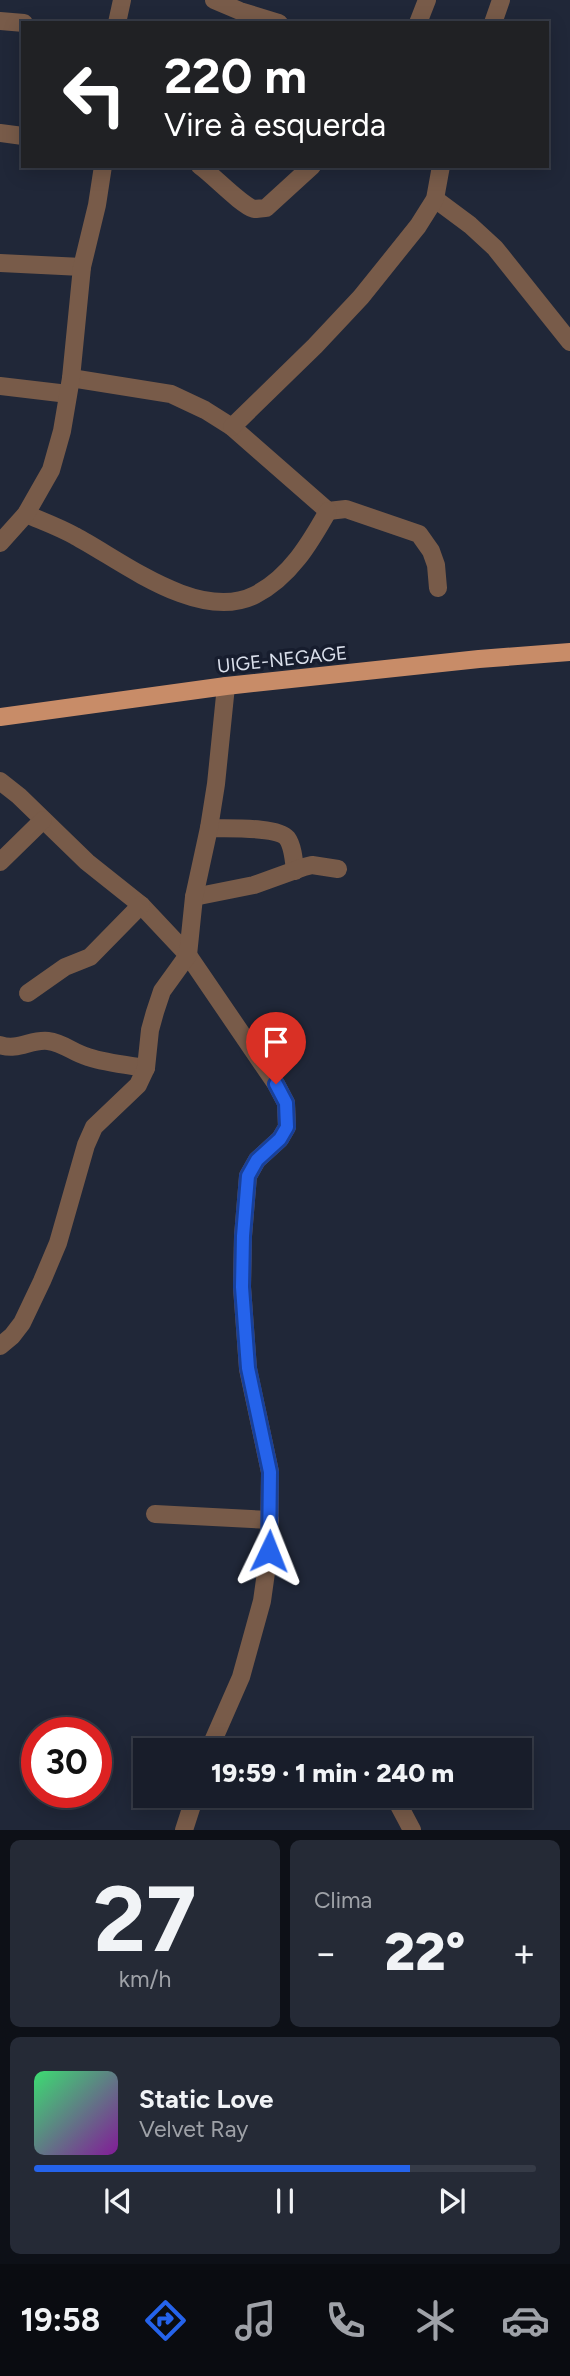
<!DOCTYPE html>
<html lang="pt">
<head>
<meta charset="utf-8">
<style>
  body { margin:0; font-family:Figtree,sans-serif; background:#252a36; color:#f1f3f6; height:100vh; display:flex; flex-direction:column; font-size:26px; white-space:nowrap }
  * { box-sizing:border-box; margin:0 }
  p { font-size:23px; color:#9fa2a8 }
  .icon { flex:none; width:38px; height:38px; fill:none; stroke:currentColor; stroke-width:2; stroke-linecap:round; stroke-linejoin:round }
  .map { position:relative; height:1830px; overflow:hidden }
  .drawer { display:flex; flex-direction:column; gap:10px; padding:10px; background:#0d1017; flex:1 }
  .drawer>* { flex:none }
  .hud { position:absolute; left:21px; top:21px; width:528px; height:147px; border-radius:0px; box-shadow:0 4px 18px #0003,0 0 0 2px #363b47; background:#202124; color:#fff; overflow:hidden }
  .speed { position:absolute; left:21px; top:1717px; display:flex; gap:14px; font-size:35px; font-weight:700; text-align:center }
  .speed>* { display:grid; place-content:center; width:91px; height:91px; border-radius:50%; background:#181d2a; box-shadow:0 4px 18px #0003,0 0 0 2px #363b47; line-height:1 }
  .speed .limit { border:10px solid #d22; background:#fff; color:#111 }
  .pin { position:absolute; display:grid; place-items:center; width:60px; height:60px; color:#fff; margin:-72px -30px; border-radius:50% 50% 50% 0; rotate:-45deg; box-shadow:0 0 7px #0007 }
  .pin .icon { rotate:45deg }
  .me { position:absolute; width:77px; margin:-38px; rotate:2deg; stroke-linejoin:round; filter:drop-shadow(0 0 5px #0008) }
  .turn { display:flex; align-items:center; gap:24px; height:147px; padding:0 28px; font-size:32px }
  .turn .icon { width:91px; height:91px; stroke-width:2.5 }
  .turn b { display:block; font-size:49px; line-height:60px }
  .big { font-size:52px; font-weight:800; line-height:1.1 }
  .drawer .widget { flex:1; display:flex; flex-direction:column; justify-content:center; gap:10px; min-width:0; padding:0 24px; border-radius:10px; background:#252a36 }
  .drawer .dial { align-items:center; gap:0 }
  .dial b { font-size:91px; line-height:1 }
  .song { display:flex; align-items:center; gap:21px }
  .cover { width:84px; height:84px; border-radius:10px; background:linear-gradient(135deg,hsl(140 70% 55%),hsl(290 70% 35%)) }
  .played { height:7px; border-radius:4px; background:linear-gradient(90deg,#2563eb 75%,#363b47 75%) }
  .keys { display:flex; justify-content:space-around; direction:ltr }
  .heat { display:flex; justify-content:space-between; align-items:center; font-size:38px; direction:ltr }
  .drawer .tiles { flex:1; display:grid; gap:10px; grid-template-columns:1fr 1fr }
  .widget:last-child { grid-column:span 2 }
  .trip { position:absolute; left:133px; top:1738px; width:399px; height:70px; border-radius:0px; background:#181d2a; box-shadow:0 4px 18px #0003,0 0 0 2px #363b47; font-weight:800; line-height:70px; text-align:center }
  .tabs { display:flex; height:112px; justify-content:space-around; align-items:center; background:#0a0c11; color:#9fa2a8 }
  .tabs .icon { width:49px; height:49px }
  .tabs .active { color:#2563eb }
  .tabs b { font-size:32px; color:#f1f3f6 }
  .map>svg:first-child { display:block }
  .lines { fill:none; stroke-linecap:round; stroke-linejoin:round }
  .minor { stroke:#785b49; stroke-width:18 }
  .major { stroke:#c88c68; stroke-width:18 }
  .route-casing { stroke:#184099; stroke-width:18 }
  .route { stroke:#2563eb; stroke-width:12 }
  .labels { text-anchor:middle; stroke-width:7; stroke-linejoin:round; paint-order:stroke }
  .street-label { font-size:19px; fill:#dbe0ec; stroke:#171d2e }
</style>
</head>
<body>
<div class="map">
<svg width="570" height="1830" viewBox="0 0 570 1830">
  <rect width="100%" height="100%" fill="#202738"/>
  <g class="lines">
    <!-- minor -->
    <g class="minor">
      <polyline points="214,0 240,11 279,23"/>
      <polyline points="0,21 24,23"/>
      <polyline points="117,23 122,0"/>
      <polyline points="418,23 427,0"/>
      <polyline points="493,23 501,0"/>
      <polyline points="0,133 23,136"/>
      <path d="M200 166C214 176 241 205 254 209 258 209 262 208 266 208L312 166"/>
      <polyline points="435,199 470,225 495,248 570,342"/>
      <polyline points="0,263 82,267"/>
      <polyline points="71,378 171,394 205,410 232,427 328,511 346,509 419,534 431,551 436,565 438,588"/>
      <polyline points="0,386 68,394"/>
      <polyline points="232,427 315,346 361,297 418,226 435,199 441,166"/>
      <path d="M26 514C42 521 59 527 75 536 122 561 199 623 255 595 290 577 310 543 328 511"/>
      <polyline points="0,543 26,514 51,470 62,431 71,378 82,267 97,205 103,166"/>
      <polyline points="0,781 19,796 87,862 141,905 188,955 276,1084 286,1103 287,1127 280,1139 257,1160 248,1176 243,1236 242,1287 248,1369 270,1472 269,1551 262,1601 241,1677 209,1750"/>
      <path d="M209 828C226 829 277 826 287 838 293 846 294 861 295 871"/>
      <polyline points="0,862 43,820"/>
      <polyline points="194,897 254,885 304,867 312,865 338,869"/>
      <polyline points="28,993 65,967 90,957 141,905"/>
      <path d="M0 1045C18 1051 31 1039 48 1041 64 1043 73 1053 88 1057 106 1063 127 1065 146 1068"/>
      <polyline points="0,1346 12,1336 22,1323 42,1281 58,1243 86,1145 94,1127 138,1085 146,1068 150,1030 155,1012 162,991 188,955 194,897 209,828 216,784 226,686"/>
      <polyline points="155,1514 270,1520"/>
      <polyline points="394,1796 412,1830"/>
      <polyline points="184,1830 195,1796"/>
    </g>
    <!-- major -->
    <polyline class="major" points="0,717 226,686 479,659 570,652"/>
  </g>
  <g class="lines">
    <defs>
      <polyline id="route" points="269,1551 270,1472 248,1368 242,1287 243,1236 248,1176 257,1160 280,1139 287,1127 286,1103 276,1084"/>
    </defs>
    <!-- route casing -->
    <use href="#route" class="route-casing"/>
    <!-- route -->
    <use href="#route" class="route"/>
  </g>
  <g class="labels">
    <!-- street labels -->
    <g class="street-label">
      <text transform="translate(282 659) rotate(-6)" y="7">UIGE-NEGAGE</text>
    </g>
  </g>
</svg>
<div class="speed"><div class="limit">30</div></div>
<div class="pin" style="left:276px;top:1084px;background:#d93025"><svg class="icon" aria-label="arrive" viewBox="0 0 24 24"><path d="M6 21V4h12l-3 4 3 4H6"/></svg></div>
<svg class="me" style="left:269px;top:1551px" viewBox="-20 -20 40 40"><path d="M0-17L14 15 0 8-14 15z" fill="#2563eb" stroke="#fff" stroke-width="4"/></svg>
<div class="trip">19:59 · 1 min · 240 m</div>
<div class="hud">
<div class="turn"><svg class="icon" aria-label="left" viewBox="0 0 24 24"><path d="M17 20v-9H6M10 6l-5 5 5 5"/></svg><div><b>220 m</b>Vire à esquerda</div></div>
</div>
</div>
<section class="drawer">
<div class="tiles">
<div class="widget dial"><b>27</b><p>km/h</p></div>
<div class="widget"><p>Clima</p>
<div class="heat"><a>−</a><b class="big">22°</b><a>+</a></div>
</div>
<div class="widget">
<div class="song"><i class="cover"></i><div><b>Static Love</b><p>Velvet Ray</p></div></div>
<div class="played"></div>
<div class="keys"><svg class="icon" aria-label="previous" viewBox="0 0 24 24"><path d="M18 5L8 12l10 7zM5 5v14"/></svg><svg class="icon" aria-label="pause" viewBox="0 0 24 24"><path d="M8 5v14M16 5v14"/></svg><svg class="icon" aria-label="next" viewBox="0 0 24 24"><path d="M6 5l10 7-10 7zM19 5v14"/></svg></div>
</div>
</div>
</section>
<nav class="tabs">
<b>19:58</b>
<svg class="icon active" aria-label="directions" viewBox="0 0 24 24"><path d="M12 3l9 9-9 9-9-9zM9 14v-3h6M13 9l2 2-2 2"/></svg>
<svg class="icon" aria-label="music" viewBox="0 0 24 24"><path d="M9 18V5l10-2v13"/><circle cx="6" cy="18" r="3"/><circle cx="16" cy="16" r="3"/></svg>
<svg class="icon" aria-label="phone" viewBox="0 0 24 24"><path d="M5 4h4l2 5-3 2q2 4 5 5l2-3 5 2v4C11 20 4 13 5 4z"/></svg>
<svg class="icon" aria-label="climate" viewBox="0 0 24 24"><path d="M12 3v18M4 7l16 10M4 17L20 7"/></svg>
<svg class="icon" aria-label="car" viewBox="0 0 24 24"><path d="M5 17H2v-5l4-1 3-4h7l3 4 3 1v5h-3M9 17h6M6 11h13"/><circle cx="7" cy="17" r="2"/><circle cx="17" cy="17" r="2"/></svg>
</nav>
</body>
</html>
